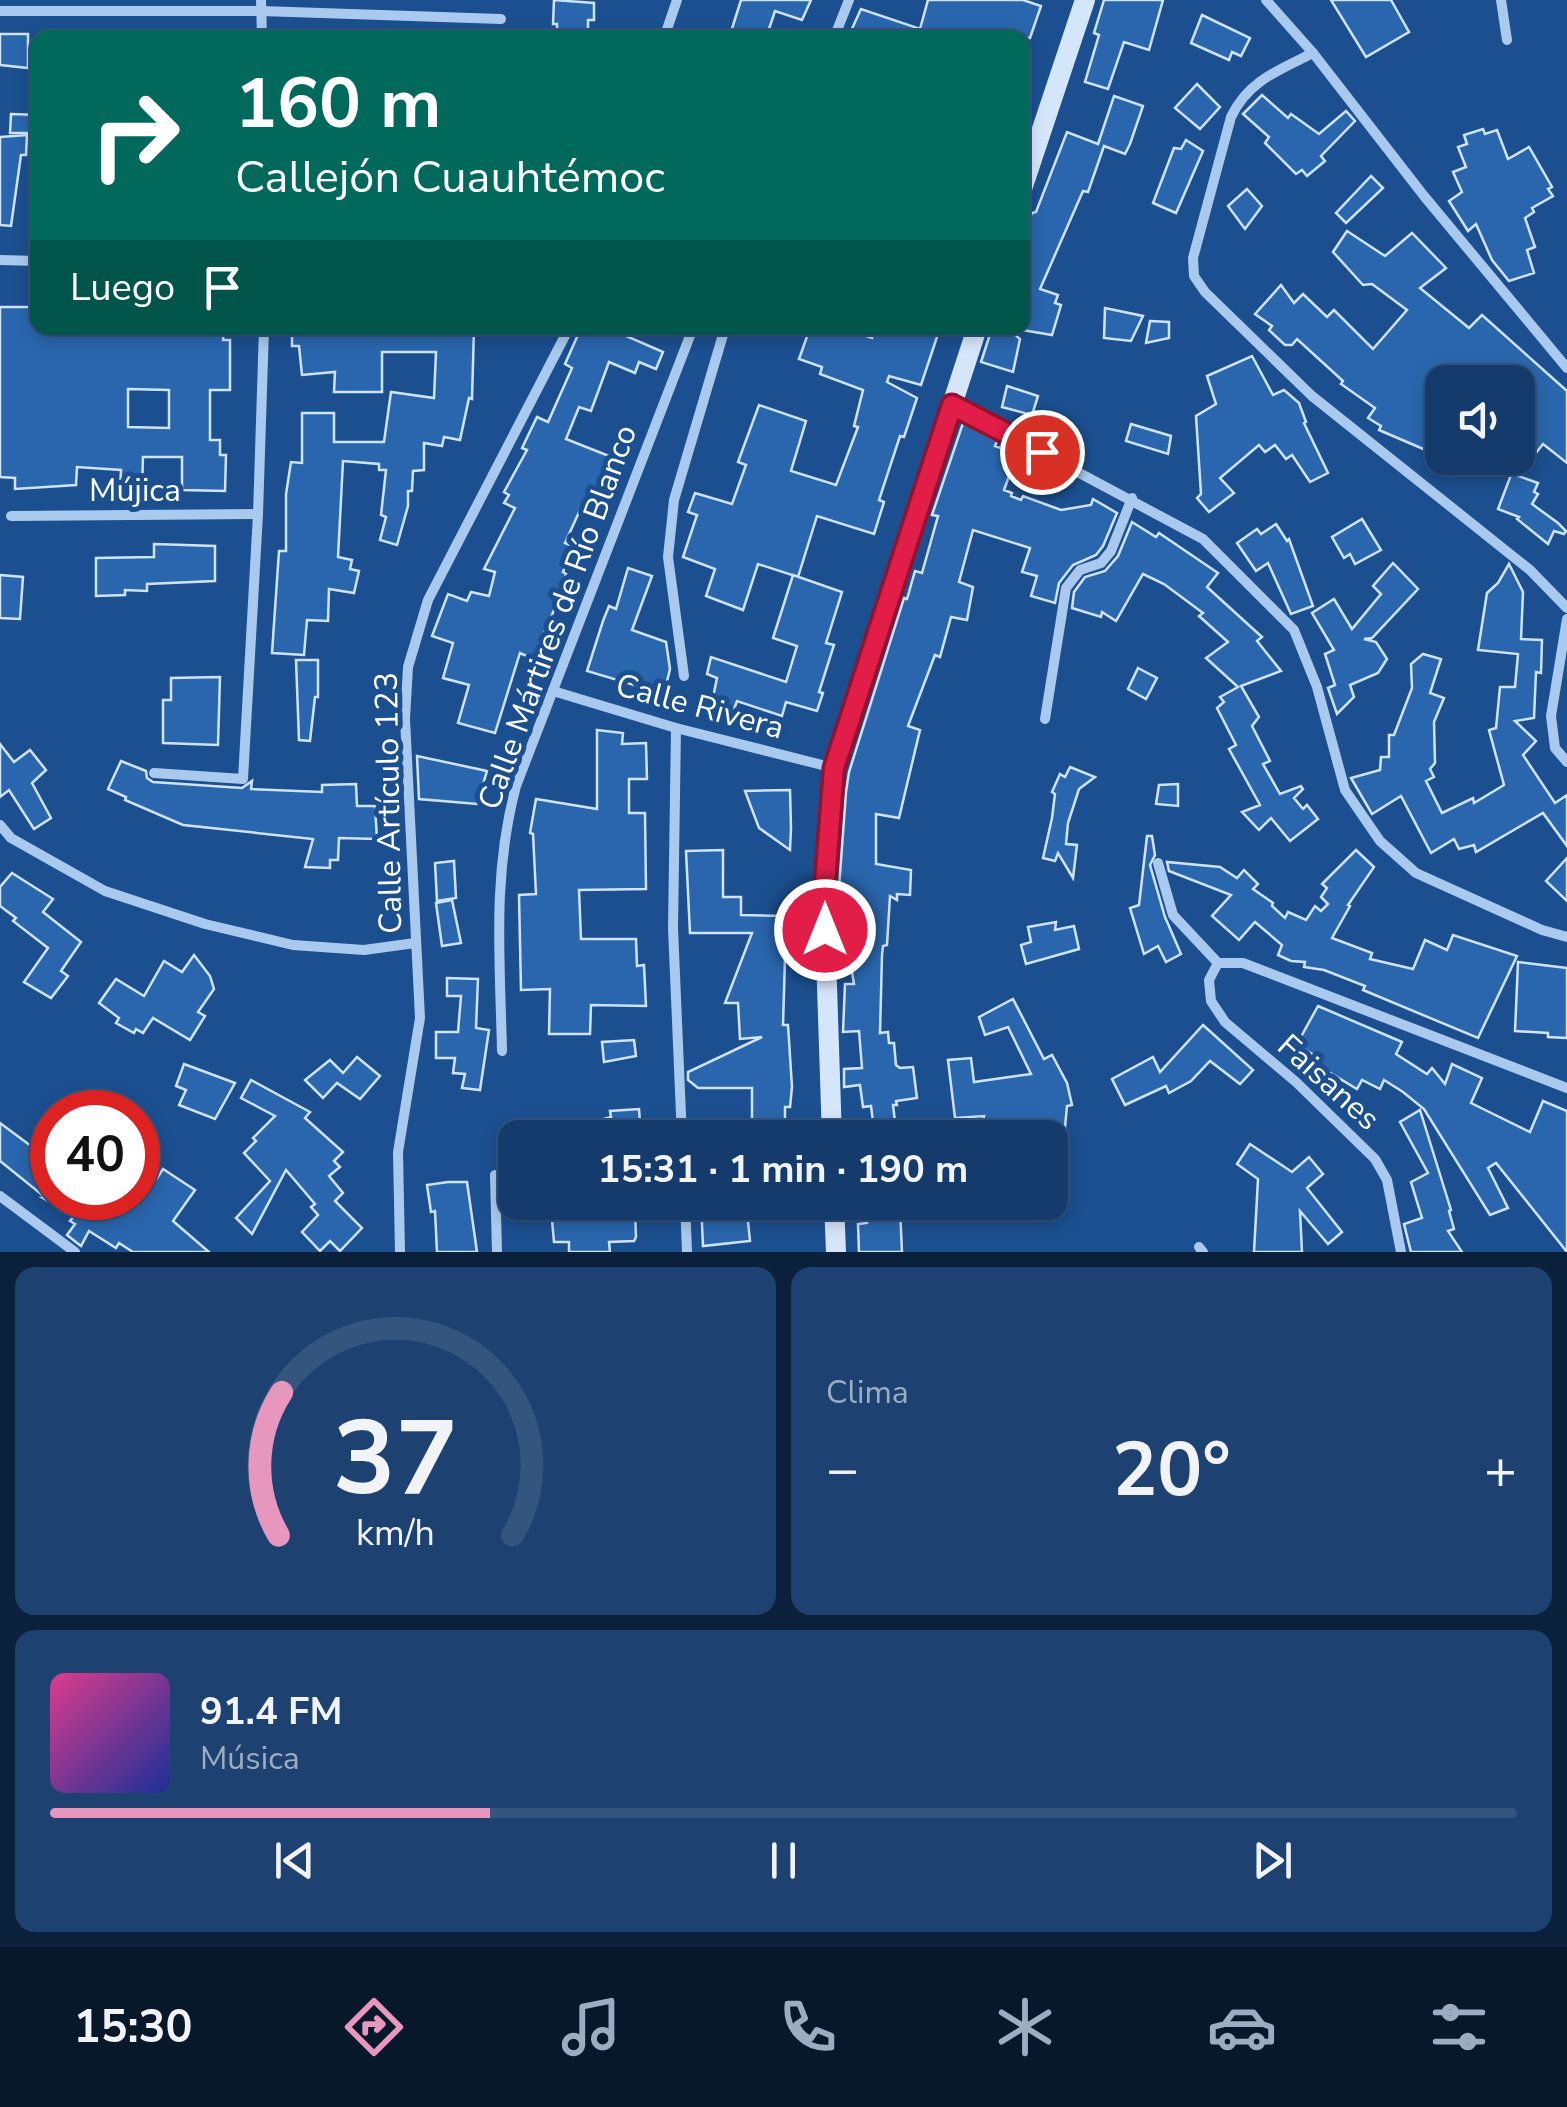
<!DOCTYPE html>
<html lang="es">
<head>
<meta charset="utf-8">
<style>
  body { margin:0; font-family:"Nunito Sans",sans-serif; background:#1d4271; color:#f1f3f6; height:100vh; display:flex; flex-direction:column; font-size:38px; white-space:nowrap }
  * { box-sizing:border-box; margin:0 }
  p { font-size:32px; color:#9dadc1 }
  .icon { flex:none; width:55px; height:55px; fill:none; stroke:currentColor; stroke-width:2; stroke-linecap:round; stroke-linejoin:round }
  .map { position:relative; height:1252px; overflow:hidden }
  .panel { display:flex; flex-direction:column; gap:15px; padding:15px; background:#0b203b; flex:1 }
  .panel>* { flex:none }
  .top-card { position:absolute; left:30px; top:30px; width:1000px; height:305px; border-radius:20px; box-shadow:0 5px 15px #0003,0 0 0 2px #33557e; background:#00695c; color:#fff; overflow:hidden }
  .fabs { position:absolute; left:1425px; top:365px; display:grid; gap:20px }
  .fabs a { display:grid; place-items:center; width:110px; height:110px; border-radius:20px; background:#143b6b; box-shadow:0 5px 15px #0003,0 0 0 2px #33557e; font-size:50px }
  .speed { position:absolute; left:30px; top:1090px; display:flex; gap:20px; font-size:50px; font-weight:700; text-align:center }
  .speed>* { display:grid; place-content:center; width:130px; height:130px; border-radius:50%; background:#143b6b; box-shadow:0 5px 15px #0003,0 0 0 2px #33557e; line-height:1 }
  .speed .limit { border:15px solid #d22; background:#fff; color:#111 }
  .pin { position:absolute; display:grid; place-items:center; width:85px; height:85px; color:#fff; margin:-42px; border:5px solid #fff; border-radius:50%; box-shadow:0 2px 10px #0007 }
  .me { position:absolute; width:110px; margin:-55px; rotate:0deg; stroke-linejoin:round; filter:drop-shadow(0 0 8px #0008) }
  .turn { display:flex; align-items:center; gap:35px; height:210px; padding:0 40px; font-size:45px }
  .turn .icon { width:130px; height:130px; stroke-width:2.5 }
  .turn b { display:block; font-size:70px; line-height:85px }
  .then { display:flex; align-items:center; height:95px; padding:0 40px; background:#0003; gap:20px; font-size:38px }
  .big { font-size:75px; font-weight:700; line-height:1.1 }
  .panel .widget { flex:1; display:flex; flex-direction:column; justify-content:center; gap:15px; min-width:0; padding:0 35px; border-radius:20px; background:#1d4271 }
  .panel .dial { align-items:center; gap:0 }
  .dial svg { height:260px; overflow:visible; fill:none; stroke:#33557e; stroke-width:7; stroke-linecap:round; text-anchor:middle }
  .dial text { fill:#f1f3f6; stroke:none }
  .song { display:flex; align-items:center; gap:30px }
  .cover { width:120px; height:120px; border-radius:15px; background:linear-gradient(135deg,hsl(330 70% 55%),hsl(230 70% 35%)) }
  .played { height:10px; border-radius:5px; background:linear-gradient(90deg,#e797bd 30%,#33557e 30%) }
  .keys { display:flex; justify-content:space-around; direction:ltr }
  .heat { display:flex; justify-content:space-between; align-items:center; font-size:55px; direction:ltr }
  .panel .tiles { flex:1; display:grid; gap:15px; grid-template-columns:1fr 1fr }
  .widget:last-child { grid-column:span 2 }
  .trip { position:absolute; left:498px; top:1120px; width:570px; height:100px; border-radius:20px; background:#143b6b; box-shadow:0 5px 15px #0003,0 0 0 2px #33557e; font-weight:700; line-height:100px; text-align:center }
  .dock { display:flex; height:160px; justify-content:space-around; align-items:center; background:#08182b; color:#9dadc1 }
  .dock .icon { width:70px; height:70px }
  .dock .on { color:#e797bd }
  .dock b { font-size:45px; color:#f1f3f6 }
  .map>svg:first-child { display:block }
  .building { fill:#2a66ad; stroke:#cfe3fa; stroke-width:2.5; fill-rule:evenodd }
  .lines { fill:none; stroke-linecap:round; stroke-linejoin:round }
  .street { stroke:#a9c9ee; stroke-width:10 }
  .secondary { stroke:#d6e6fa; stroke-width:20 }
  .route-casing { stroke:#92132f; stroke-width:25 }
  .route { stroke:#e11d48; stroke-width:18 }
  .labels { text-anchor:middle; stroke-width:10; stroke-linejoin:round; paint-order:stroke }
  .street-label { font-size:32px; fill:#fff; stroke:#1b4f8f }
</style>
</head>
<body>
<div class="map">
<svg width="1567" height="1252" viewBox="0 0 1567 1252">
  <rect width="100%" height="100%" fill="#1b4f8f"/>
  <!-- building -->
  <g class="building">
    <polygon points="554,0 594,3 594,20 588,20 588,38 557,38 557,24 553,24"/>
    <polygon points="741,0 811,0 802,20 775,11 766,38 729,38"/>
    <polygon points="928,0 1023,0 1041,6 1030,38 863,38 850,33 861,9 920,29"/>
    <polygon points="1104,0 1163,0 1149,50 1124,42 1108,89 1085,82 1099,35 1094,33"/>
    <polygon points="1331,0 1391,0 1409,32 1366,57"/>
    <polygon points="1202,15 1250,38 1241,56 1232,52 1229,60 1191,43"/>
    <polygon points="0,34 28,34 28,68 0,65"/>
    <polygon points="1197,84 1220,107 1200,129 1175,108"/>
    <polygon points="1262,95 1288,118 1291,114 1319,134 1346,111 1355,121 1321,156 1325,161 1307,176 1302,170 1296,174 1265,143 1269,137 1243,114"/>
    <polygon points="1114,96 1143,106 1130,144 1125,154 1104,146 1088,192 1083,191 1040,289 1058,295 1055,303 1061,305 1052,335 1022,330 1022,237 1027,224 1032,213 1036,212 1067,132 1098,144"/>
    <polygon points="11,114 38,115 38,133 10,133"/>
    <polygon points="1483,129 1485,134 1497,130 1508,159 1529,147 1552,187 1548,189 1553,196 1532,208 1534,212 1525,218 1535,247 1527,250 1534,273 1509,281 1492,260 1476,224 1468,231 1449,201 1462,192 1453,172 1466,167 1458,147 1467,144 1464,135"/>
    <polygon points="27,135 26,155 21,155 11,226 0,225 0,137"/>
    <polygon points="1186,140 1203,151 1176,213 1153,203 1174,148 1181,149"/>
    <polygon points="1371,176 1383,188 1346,223 1336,213"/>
    <polygon points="1247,189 1262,206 1245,229 1228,206"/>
    <polygon points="1347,231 1385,256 1412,233 1446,268 1420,288 1469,328 1482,315 1567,391 1567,463 1543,444 1518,476 1538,483 1534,492 1538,494 1532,504 1558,523 1566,531 1564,534 1554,531 1548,544 1517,519 1519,517 1498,509 1511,475 1469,459 1518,458 1518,382 1442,382 1442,420 1428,451 1379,430 1381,426 1368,418 1375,408 1341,384 1343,381 1297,339 1292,345 1285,345 1269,330 1272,326 1255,314 1281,285 1294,303 1303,294 1327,317 1334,310 1373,349 1407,310 1372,284 1363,285 1333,252"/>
    <path d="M0 307H38V328H152V331L224 328 223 340H230V390H210V440H220V455H226L225 491 182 490V457H143L142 491 120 489 121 470 77 467 76 485 15 489V478L0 477ZM128 389 169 390V428L128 427Z"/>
    <polygon points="1105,308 1143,316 1131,341 1104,338"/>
    <polygon points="1150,321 1169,322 1169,338 1146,343"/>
    <polygon points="292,328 474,328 472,399 469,398 460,440 444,437 442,446 424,443 424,470 413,471 412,491 408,491 408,506 397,545 380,540 386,517 381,515 386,470 379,470 379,464 343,461 338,557 352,560 350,569 359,571 354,593 329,589 328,621 307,620 304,655 272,653 279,551 286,551 286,494 291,462 302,463 302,413 334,413 334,442 384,442 391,392 434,398 436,352 382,352 382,392 334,392 335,372 302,375 299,346 292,346"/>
    <polygon points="581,328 608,328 663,352 656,369 639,362 635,373 609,362 591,411 579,407 566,439 614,458 590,515 580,510 565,543 573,546 563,572 566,574 560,596 533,659 520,653 495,733 458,723 469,685 443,678 453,643 432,636 448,594 467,601 471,592 489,596 495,572 484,569 515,508 504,503 509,495 504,492 527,450 522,448 537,417 548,422 572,368 565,364"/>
    <polygon points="810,328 842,328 872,338 875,328 940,328 921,385 889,376 887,382 917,398 904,437 900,436 879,500 884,502 874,534 817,516 798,577 758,564 743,610 706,596 715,569 683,557 697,515 688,512 695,493 732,504 746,465 738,462 759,405 806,421 791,471 836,485 858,427 854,426 863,390 820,374 822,367 799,359"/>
    <polygon points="992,328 1007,328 1020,339 1013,372 981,362"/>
    <polygon points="1252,356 1273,395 1284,390 1299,403 1306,422 1304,423 1328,473 1310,482 1292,455 1286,459 1275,445 1265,452 1259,445 1220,478 1234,493 1209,512 1197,498 1201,494 1196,416 1216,404 1207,376"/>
    <polygon points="1007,386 1038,396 1032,415 1002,407"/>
    <polygon points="963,423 997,441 995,446 1017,454 1004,490 1012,493 1011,496 1021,500 1023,496 1061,510 1091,505 1093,499 1117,513 1103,546 1096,555 1073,565 1059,583 1055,603 1031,596 1037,576 1022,572 1030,548 973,530 959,582 973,587 967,620 951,617 940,657 935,655 908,726 920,730 899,818 876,814 876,864 911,870 910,895 897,894 897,900 890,896 887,945 883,946 882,955 880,1033 888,1032 889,1043 894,1043 896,1065 900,1068 913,1067 917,1098 896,1101 897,1105 893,1105 897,1138 875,1138 871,1106 863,1107 860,1085 844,1087 844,1069 862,1068 859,1031 843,1032 845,984 854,984 848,948 854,947 848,908 841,909 839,888 846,792 849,772 904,598 907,599 915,571 922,573 938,516 932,515"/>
    <polygon points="1131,424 1171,436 1168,454 1126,441"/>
    <polygon points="1362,519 1381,550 1355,564 1350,554 1344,558 1332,537"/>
    <polygon points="1132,522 1156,537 1159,533 1218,573 1207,587 1262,637 1257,641 1281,671 1241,686 1259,717 1252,726 1270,761 1263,764 1280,794 1301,786 1303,789 1294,798 1303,809 1307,805 1318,819 1290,841 1271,818 1259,830 1242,812 1260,805 1229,749 1236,745 1217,708 1224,702 1220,697 1238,687 1206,658 1228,642 1199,616 1203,613 1164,584 1143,574 1116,621 1102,612 1101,617 1072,608 1074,592 1085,577 1105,571 1118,556"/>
    <polygon points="1276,524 1287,541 1289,539 1313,606 1291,614 1268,563 1256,571 1237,543 1257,529 1261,534"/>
    <polygon points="154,544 215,546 215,581 147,584 147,591 125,590 125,595 96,596 96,558 154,557"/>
    <polygon points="1393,563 1418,589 1372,638 1364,639 1376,642 1387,659 1378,673 1350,685 1354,697 1337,714 1328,688 1335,685 1325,654 1334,650 1312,613 1334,599 1352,629 1381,594 1373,586"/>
    <polygon points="1509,564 1523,592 1521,639 1542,640 1541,673 1536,672 1534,718 1515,721 1536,741 1523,755 1555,803 1567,795 1567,846 1543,813 1476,852 1474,845 1459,849 1454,839 1431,853 1401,796 1372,814 1351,778 1380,770 1381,757 1389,757 1389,735 1394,735 1412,688 1411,664 1423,654 1441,659 1430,693 1444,698 1434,722 1435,763 1430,769 1434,777 1426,781 1442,813 1473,798 1474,803 1504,785 1489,730 1496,728 1500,687 1515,687 1518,654 1478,650 1487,593 1498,583"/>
    <polygon points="628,568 652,576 632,630 666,642 670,669 664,694 587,671 603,621 609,606 616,609"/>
    <polygon points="0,575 23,577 20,619 0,618"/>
    <polygon points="793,575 842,592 826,643 834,645 819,692 823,693 817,711 786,702 782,716 737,701 731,718 710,712 717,678 707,674 711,657 786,682 797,646 773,638"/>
    <polygon points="296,660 318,660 318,697 315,697 310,741 299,740"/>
    <polygon points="1138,668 1157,678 1146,699 1128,689"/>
    <polygon points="220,677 218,745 163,743 163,700 171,700 171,678"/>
    <polygon points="597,730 623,733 622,744 646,743 647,779 629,779 629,813 645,813 646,889 579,890 581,939 636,939 637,966 644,965 646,1006 591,1005 590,1034 549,1034 550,989 521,990 519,895 536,894 533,834 530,833 536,799 597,809"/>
    <polygon points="0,744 14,762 30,750 46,770 32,783 51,818 34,829 9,790 0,797"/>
    <polygon points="417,756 487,771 477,804 419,799"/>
    <polygon points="121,761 146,771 147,778 153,782 242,788 252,781 251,789 322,792 322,785 356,784 357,806 375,806 377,839 339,838 338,860 330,860 330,868 305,867 313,839 183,825 125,800 126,797 108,789"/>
    <polygon points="1070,767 1095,777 1079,789 1068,823 1066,844 1077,845 1073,878 1058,853 1055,861 1043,858 1052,818 1055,794 1052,792 1060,774 1065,777"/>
    <polygon points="1178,784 1178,806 1156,804 1159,785"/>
    <polygon points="790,790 791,828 790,850 759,828 745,791"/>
    <polygon points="1147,836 1152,836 1155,855 1150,865 1165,917 1181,954 1166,962 1158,946 1144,954 1130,908 1139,905"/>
    <polygon points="723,850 723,897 741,897 741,915 783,916 786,924 783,1025 788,1025 792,1087 790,1107 785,1107 785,1120 779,1120 780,1131 752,1132 752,1088 698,1088 688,1080 688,1072 762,1037 740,1039 738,1003 725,1003 752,933 690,933 686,851"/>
    <polygon points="1356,850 1374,867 1348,905 1350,906 1332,938 1372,953 1370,959 1413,969 1425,940 1447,950 1453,935 1517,956 1478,1038 1363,990 1365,986 1324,970 1304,967 1305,962 1291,961 1278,955 1282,945 1255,922 1239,940 1212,916 1231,895 1169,871 1167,862 1220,867 1237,878 1244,870 1258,884 1253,889 1273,903 1272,906 1285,918 1288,912 1306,920 1315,906 1321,911 1328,904 1321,897 1327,888 1322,884"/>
    <polygon points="1567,858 1567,901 1546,881"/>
    <polygon points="454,861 456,898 437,901 435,863"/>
    <polygon points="12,873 53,899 43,912 81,942 61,971 68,976 51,998 24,982 48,948 13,921 16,918 0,906 0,887"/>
    <polygon points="452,900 461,943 442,946 436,903"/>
    <polygon points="1056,922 1055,930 1074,926 1079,949 1026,964 1021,945 1031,942 1028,927"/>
    <polygon points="194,955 210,976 214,989 198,1012 205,1016 190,1040 153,1018 143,1033 136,1029 134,1033 116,1023 119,1018 99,1003 116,979 144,996 164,961 182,972"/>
    <polygon points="1518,962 1567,968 1567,1038 1548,1037 1548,1033 1515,1031"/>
    <polygon points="447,978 478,979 476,1028 489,1030 480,1090 462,1088 465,1074 453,1073 455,1058 436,1058 436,1032 458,1032 461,996 447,996"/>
    <polygon points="1013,999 1044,1059 1052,1055 1067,1083 1072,1105 1067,1106 1064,1138 979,1138 984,1116 955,1118 948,1060 971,1058 974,1082 1031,1074 1008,1027 985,1035 979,1017"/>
    <polygon points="1318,1006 1402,1042 1396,1054 1427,1074 1432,1068 1445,1084 1452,1064 1482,1078 1471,1103 1530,1132 1543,1101 1567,1111 1567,1252 1496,1163 1488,1168 1508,1208 1490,1215 1424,1109 1403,1092 1384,1080 1380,1089 1362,1080 1357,1089 1312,1062 1315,1056 1297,1044"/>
    <polygon points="1203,1025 1253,1070 1240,1084 1210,1061 1191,1081 1169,1093 1166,1086 1125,1105 1112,1079 1153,1057 1160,1072"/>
    <polygon points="634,1040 636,1056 604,1062 602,1042"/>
    <polygon points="357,1057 380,1076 360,1099 337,1083 323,1098 305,1080 330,1060 343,1073"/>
    <polygon points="184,1064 235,1083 215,1119 179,1105 186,1090 176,1086"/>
    <polygon points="251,1080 310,1112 305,1118 343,1152 334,1161 340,1167 329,1176 343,1193 335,1201 362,1228 340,1251 330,1241 320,1251 302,1232 318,1215 311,1207 315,1204 286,1170 252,1234 236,1218 270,1181 244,1153 256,1141 253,1138 275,1116 241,1098"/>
    <polygon points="639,1109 641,1134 557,1138 557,1132 611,1117 610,1111"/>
    <polygon points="1420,1110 1451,1210 1449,1211 1454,1229 1448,1231 1462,1252 1411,1252 1404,1224 1422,1218 1411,1182 1428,1173 1400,1122"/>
    <polygon points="0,1123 31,1146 34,1142 52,1154 52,1198 138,1198 138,1186 148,1192 163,1169 195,1190 173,1221 209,1252 133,1252 119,1243 116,1248 89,1231 81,1246 67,1235 75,1224 70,1221 74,1216 43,1198 46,1198 0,1161"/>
    <polygon points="1250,1144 1292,1172 1309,1157 1323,1174 1307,1188 1342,1232 1328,1244 1300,1211 1302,1252 1254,1252 1258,1179 1237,1164"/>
    <polygon points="448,1182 467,1182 477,1252 437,1252 435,1211 431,1212 427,1185"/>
    <polygon points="556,1202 624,1202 625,1212 635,1211 636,1237 634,1241 609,1242 610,1252 569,1252 569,1242 554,1242 552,1220 558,1219"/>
    <polygon points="701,1202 746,1202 750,1241 703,1246"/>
    <polygon points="867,1202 886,1202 886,1208 900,1208 902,1252 859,1252 858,1224 867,1223"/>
  </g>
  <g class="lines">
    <!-- street -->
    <g class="street">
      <polyline points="261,0 262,38"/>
      <polyline points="1266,0 1313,53 1424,196 1567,368"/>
      <polyline points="1501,0 1507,40"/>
      <polyline points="0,11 261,11 501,19"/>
      <polyline points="664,38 677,0"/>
      <polyline points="834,38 849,0"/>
      <path d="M1313 53C1279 70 1248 81 1231 117L1193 258 1194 276 1205 292 1312 396 1530 570 1567 608"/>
      <polyline points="0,260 38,261"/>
      <polyline points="952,405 1203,539 1294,630 1317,687 1345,790 1380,841 1416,873 1542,930 1567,937"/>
      <polyline points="11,516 258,514"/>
      <polyline points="1567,619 1551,716 1555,748 1567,762"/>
      <polyline points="684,676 668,557 674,500 725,328"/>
      <polyline points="553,691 676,728 834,768"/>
      <polyline points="1045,719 1066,588 1080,570 1101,563 1111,551 1132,498"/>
      <polyline points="676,728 673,928 682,1138"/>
      <polyline points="154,773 243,779 258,514 264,328"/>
      <polyline points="0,825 11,838 105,891 205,924 293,945 364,950 415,943"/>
      <polyline points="1158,863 1173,915 1218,963"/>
      <polyline points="1218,963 1243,963 1567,1088"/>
      <polyline points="1218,963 1209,980 1211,1001 1225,1022 1296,1082 1375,1159 1387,1180 1401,1252"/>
      <path d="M502 1051C500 959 492 876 516 786L693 328"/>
      <polyline points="495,1175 497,1252"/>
      <polyline points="0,1196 75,1252"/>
      <polyline points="685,1202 687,1252"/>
      <polyline points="1199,1247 1203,1252"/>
      <polyline points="400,1252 398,1152 420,1018 405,719 408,667 428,600 569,328"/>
    </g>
    <!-- secondary -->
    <g class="secondary">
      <polyline points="1022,189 1085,0"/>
      <polyline points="832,1138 824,895 834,768 977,328"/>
      <polyline points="834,1202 836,1252"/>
    </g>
  </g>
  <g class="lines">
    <defs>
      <polyline id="route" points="825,930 824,895 834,768 952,405 1042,452"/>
    </defs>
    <!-- route casing -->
    <use href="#route" class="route-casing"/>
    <!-- route -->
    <use href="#route" class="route"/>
  </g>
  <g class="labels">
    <!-- street labels -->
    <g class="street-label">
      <text x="135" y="501">Mújica</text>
      <text transform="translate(557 617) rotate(-70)" y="11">Calle Mártires de Río Blanco</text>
      <text transform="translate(700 706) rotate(15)" y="11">Calle Rivera</text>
      <text transform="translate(388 803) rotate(-91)" y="11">Calle Artículo 123</text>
      <text transform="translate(1329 1082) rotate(42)" y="11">Faisanes</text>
    </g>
  </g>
</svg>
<div class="fabs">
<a><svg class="icon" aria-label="sound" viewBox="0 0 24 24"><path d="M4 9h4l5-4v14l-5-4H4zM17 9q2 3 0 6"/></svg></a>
</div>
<div class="speed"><div class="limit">40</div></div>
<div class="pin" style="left:1042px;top:452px;background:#d93025"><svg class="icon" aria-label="arrive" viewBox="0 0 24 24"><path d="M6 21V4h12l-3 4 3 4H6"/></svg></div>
<svg class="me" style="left:825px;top:930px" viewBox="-20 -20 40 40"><circle r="17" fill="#e11d48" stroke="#fff" stroke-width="3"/><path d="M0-11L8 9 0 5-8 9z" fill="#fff"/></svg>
<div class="trip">15:31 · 1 min · 190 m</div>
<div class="top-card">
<div class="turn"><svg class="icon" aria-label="right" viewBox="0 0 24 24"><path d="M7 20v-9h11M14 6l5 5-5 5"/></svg><div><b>160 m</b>Callejón Cuauhtémoc</div></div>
<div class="then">Luego<svg class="icon" aria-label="arrive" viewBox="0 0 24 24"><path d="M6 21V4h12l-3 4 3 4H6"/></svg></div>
</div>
</div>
<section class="panel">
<div class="tiles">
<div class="widget dial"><svg viewBox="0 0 100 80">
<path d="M14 69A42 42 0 1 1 86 69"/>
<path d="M14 69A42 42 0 0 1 15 25" stroke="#e797bd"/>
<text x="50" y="56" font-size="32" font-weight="700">37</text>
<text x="50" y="72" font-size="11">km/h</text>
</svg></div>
<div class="widget"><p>Clima</p>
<div class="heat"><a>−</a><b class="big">20°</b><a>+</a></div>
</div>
<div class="widget">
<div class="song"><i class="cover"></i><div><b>91.4 FM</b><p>Música</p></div></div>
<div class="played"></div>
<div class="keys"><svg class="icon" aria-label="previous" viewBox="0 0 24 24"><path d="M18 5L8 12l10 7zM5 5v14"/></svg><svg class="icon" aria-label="pause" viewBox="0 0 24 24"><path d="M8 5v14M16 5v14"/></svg><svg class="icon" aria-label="next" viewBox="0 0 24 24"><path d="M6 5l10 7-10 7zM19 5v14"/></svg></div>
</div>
</div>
</section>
<nav class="dock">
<b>15:30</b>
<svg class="icon on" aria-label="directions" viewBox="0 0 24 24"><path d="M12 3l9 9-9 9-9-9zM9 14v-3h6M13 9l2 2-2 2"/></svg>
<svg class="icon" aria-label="music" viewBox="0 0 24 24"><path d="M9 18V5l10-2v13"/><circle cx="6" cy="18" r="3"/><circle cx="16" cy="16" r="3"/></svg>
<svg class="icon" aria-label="phone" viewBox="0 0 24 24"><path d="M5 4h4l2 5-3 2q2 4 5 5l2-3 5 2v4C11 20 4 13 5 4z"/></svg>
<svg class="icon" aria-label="climate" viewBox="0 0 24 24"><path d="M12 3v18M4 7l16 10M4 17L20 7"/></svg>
<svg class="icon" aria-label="car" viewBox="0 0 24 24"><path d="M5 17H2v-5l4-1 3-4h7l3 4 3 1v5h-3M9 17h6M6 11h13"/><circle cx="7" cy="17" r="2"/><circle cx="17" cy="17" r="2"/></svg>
<svg class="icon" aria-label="filters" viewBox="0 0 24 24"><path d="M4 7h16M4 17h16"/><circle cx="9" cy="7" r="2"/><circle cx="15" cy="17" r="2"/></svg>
</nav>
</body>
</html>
